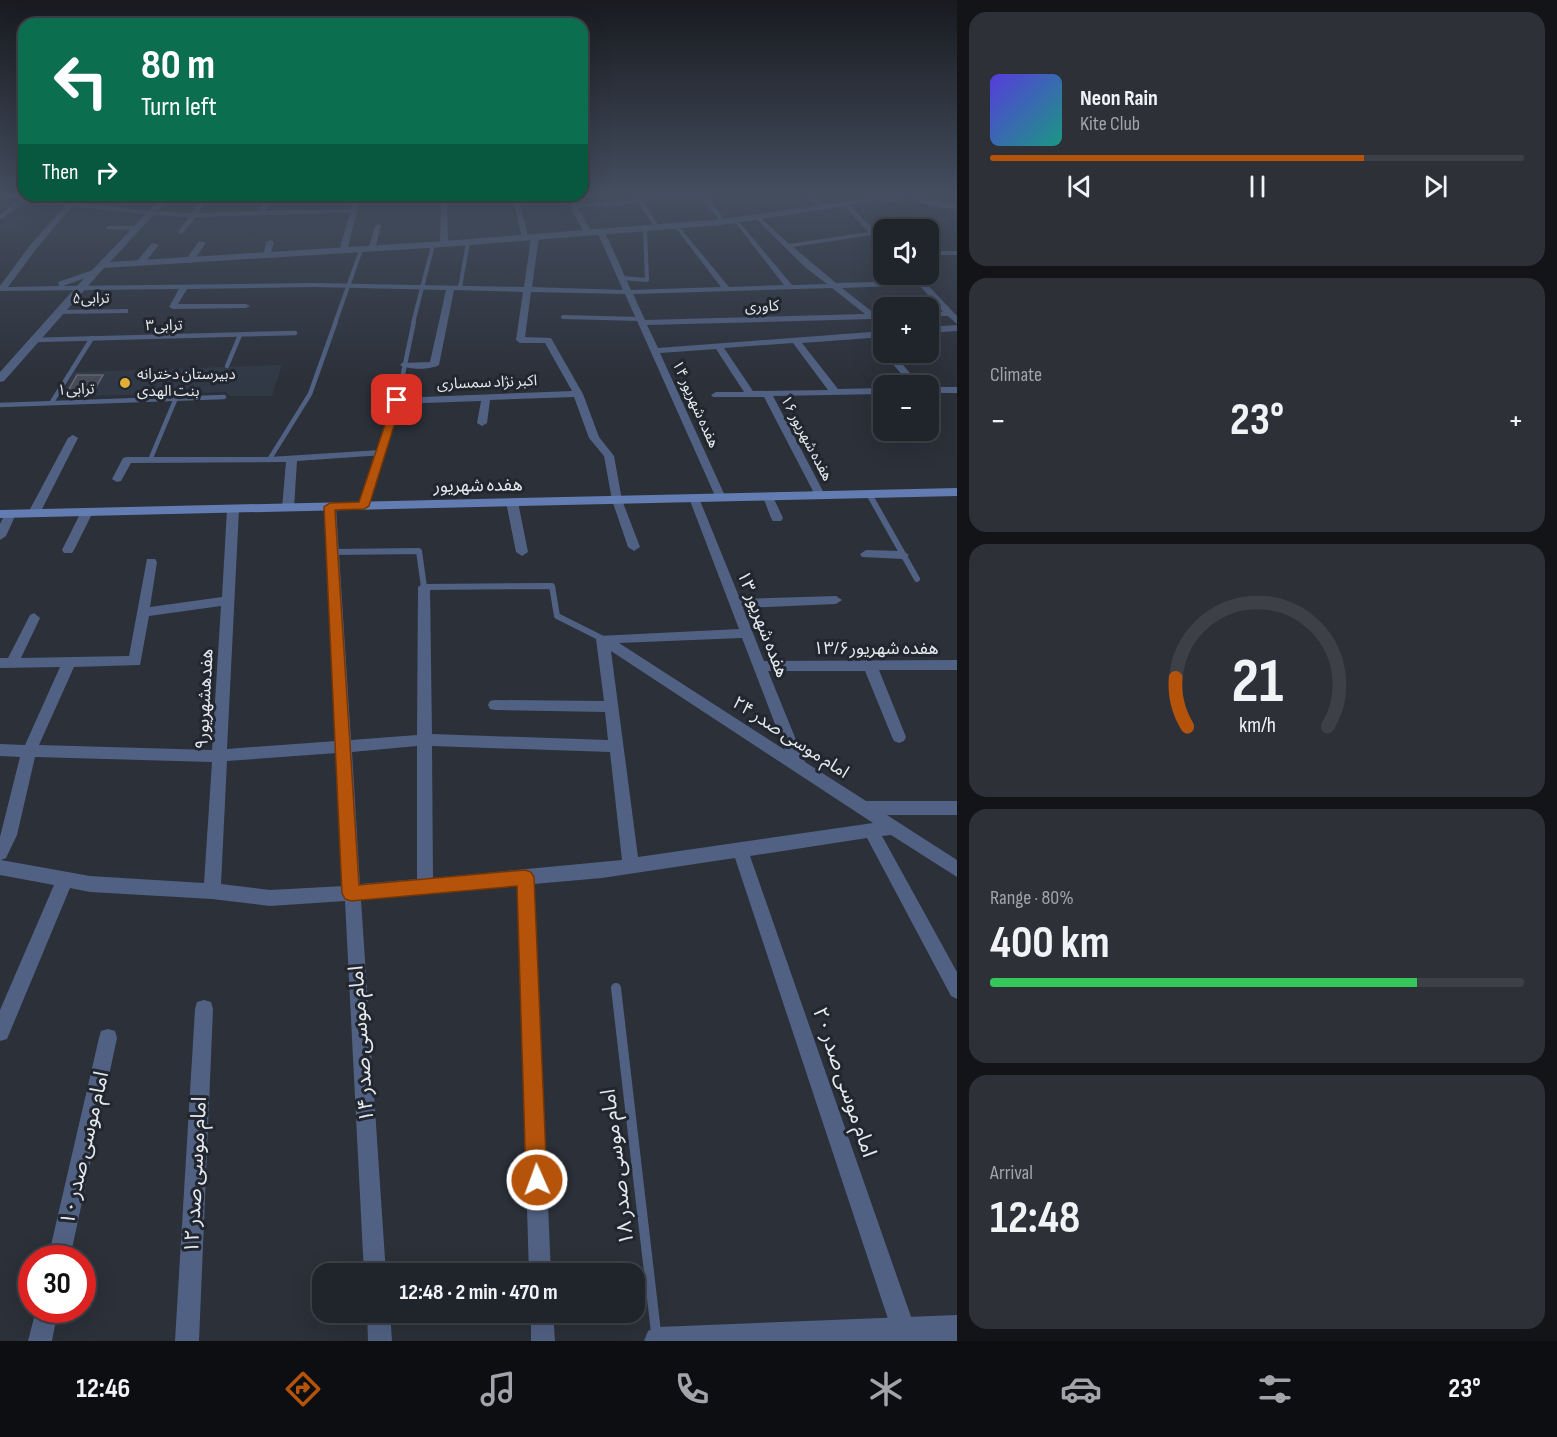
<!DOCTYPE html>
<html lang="en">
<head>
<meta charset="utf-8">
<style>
  body { margin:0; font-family:"Sofia Sans Condensed","Noto Sans Arabic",sans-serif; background:#2d3037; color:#f1f3f6; height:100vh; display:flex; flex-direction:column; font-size:22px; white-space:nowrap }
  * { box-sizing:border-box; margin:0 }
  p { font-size:20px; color:#a2a4a9 }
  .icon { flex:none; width:33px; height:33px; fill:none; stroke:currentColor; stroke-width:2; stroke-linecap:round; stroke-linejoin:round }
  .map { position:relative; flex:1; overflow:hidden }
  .details { display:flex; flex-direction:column; gap:12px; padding:12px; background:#121418; width:600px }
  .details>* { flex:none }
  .guide { position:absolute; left:18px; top:18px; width:570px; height:183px; border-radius:18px; box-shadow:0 6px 24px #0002,0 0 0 2px #3d4147; background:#0b6e4f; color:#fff; overflow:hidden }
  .tools { position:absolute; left:873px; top:219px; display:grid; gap:12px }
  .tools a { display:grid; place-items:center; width:66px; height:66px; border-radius:12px; background:#20242b; box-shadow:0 6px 24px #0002,0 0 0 2px #3d4147; font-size:30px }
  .speed { position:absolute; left:18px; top:1245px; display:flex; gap:12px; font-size:30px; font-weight:700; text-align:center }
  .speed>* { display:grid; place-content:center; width:78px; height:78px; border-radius:50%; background:#20242b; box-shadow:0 6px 24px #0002,0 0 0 2px #3d4147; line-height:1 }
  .speed .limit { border:9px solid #d22; background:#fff; color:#111 }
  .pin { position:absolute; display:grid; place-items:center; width:51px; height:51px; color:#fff; margin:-26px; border-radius:12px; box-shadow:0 3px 9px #0006 }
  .me { position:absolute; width:66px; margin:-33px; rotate:358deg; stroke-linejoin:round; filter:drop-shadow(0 0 4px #0008) }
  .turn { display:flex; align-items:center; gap:21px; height:126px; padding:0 24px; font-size:27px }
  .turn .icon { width:78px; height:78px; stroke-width:2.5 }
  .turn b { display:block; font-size:42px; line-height:51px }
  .then { display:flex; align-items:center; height:57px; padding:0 24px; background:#0003; gap:12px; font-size:22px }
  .big { font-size:45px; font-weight:700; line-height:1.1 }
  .details .tile { flex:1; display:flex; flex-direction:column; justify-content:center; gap:9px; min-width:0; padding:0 21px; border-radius:18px; background:#2d3037 }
  .details .dial { align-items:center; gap:0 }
  .dial svg { height:156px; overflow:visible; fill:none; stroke:#3d4147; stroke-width:7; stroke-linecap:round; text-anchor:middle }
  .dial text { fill:#f1f3f6; stroke:none }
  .song { display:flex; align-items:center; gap:18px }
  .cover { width:72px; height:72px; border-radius:9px; background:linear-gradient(135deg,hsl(250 70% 55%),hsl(170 70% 35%)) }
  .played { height:6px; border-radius:3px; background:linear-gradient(90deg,#b45309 70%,#3d4147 70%) }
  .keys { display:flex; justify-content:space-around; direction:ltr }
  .heat { display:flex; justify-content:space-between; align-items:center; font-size:33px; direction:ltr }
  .charge { height:9px; border-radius:4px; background:linear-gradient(90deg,#34c759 80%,#3d4147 0) }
  .trip { position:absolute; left:312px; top:1263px; width:333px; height:60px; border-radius:18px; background:#20242b; box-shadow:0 6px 24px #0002,0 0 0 2px #3d4147; font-weight:700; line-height:60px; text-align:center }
  .menu { display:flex; height:96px; justify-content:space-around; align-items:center; background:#0d0e11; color:#a2a4a9 }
  .menu .icon { width:42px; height:42px }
  .menu .selected { color:#b45309 }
  .menu b { font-size:27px; color:#f1f3f6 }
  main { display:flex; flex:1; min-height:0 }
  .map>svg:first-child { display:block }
  .built { fill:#313947 }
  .building { fill:#474c57; stroke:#626772; stroke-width:1.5 }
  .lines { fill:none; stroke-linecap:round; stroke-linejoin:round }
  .service-far3 { stroke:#516183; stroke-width:4 }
  .service-far2 { stroke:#516183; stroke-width:4.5 }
  .service-far1 { stroke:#516183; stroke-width:6 }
  .service { stroke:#516183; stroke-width:10 }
  .minor { fill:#516183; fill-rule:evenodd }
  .tertiary { fill:#516183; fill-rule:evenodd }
  .secondary { fill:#637db2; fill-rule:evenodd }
  .route { fill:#b45309; stroke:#753606; stroke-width:1.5 }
  .poi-dot { fill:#e3ae34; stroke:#21262f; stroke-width:2 }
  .labels { text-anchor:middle; stroke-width:6; stroke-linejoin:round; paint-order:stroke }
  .far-street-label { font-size:15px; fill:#e5e9ef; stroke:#21262f }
  .far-poi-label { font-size:15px; fill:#e5e9ef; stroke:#21262f; text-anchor:start }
  .street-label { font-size:18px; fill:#e5e9ef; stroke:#21262f }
  .near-street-label { font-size:21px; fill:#e5e9ef; stroke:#21262f }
</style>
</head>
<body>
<main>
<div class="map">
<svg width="957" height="1341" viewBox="0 0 957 1341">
  <rect width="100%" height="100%" fill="#2b3039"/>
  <!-- built -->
  <polygon class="built" points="282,365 272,396 230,396 225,392 61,397 74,372"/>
  <!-- building -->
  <polygon class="building" points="77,375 103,375 92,394 66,394"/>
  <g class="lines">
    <!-- service-far3 -->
    <g class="service-far3">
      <polyline points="621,278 647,280 645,229"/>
      <polyline points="460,288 468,242"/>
      <polyline points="563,317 640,319"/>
      <polyline points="335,323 361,250"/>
      <polyline points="413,323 433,245"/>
    </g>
    <!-- service-far2 -->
    <g class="service-far2">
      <polyline points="34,340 295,333"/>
      <polyline points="227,366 240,335"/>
      <polyline points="52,402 92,338"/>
      <polyline points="0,405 224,397"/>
      <polyline points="150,460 176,398"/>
      <polyline points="269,460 310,394 336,321"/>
      <polyline points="369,489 398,398 414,321"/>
    </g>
    <!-- service-far1 -->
    <g class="service-far1">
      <polyline points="869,494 917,579"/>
      <polyline points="364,506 370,488"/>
      <polyline points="332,552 419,551 424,587 552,586 557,616 603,639"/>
    </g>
    <!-- service -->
    <polyline class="service" points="616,988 657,1341"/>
    <!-- minor -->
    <g class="minor">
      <path d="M0 193 32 195 31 197 69 201 76 195 79 197 75 202 150 211 192 213 204 195H210L198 213 259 211 268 195H274L265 211 351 209 355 195H361L347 251 343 253 339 251 350 213 196 217 182 234 178 232 189 217 150 215 72 206 37 248 8 287 59 286 58 282 96 269H99V273L63 286 314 283 524 287 531 237 535 235 539 237 532 287 623 290 597 232 601 230 605 232 631 290 721 287 675 227 677 224 729 287 784 285 734 221 736 218 792 285 827 284 806 268 754 217 759 216 789 244 868 232 843 204 845 201 884 239V246L872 235 793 247 836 283 914 281 911 277 918 275 957 316V324L948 316H928V312H943L919 285 842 288 875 314H884V318L877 321 872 319 647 325 658 348 884 331V337L802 343 838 389 884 388V394L773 396 825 495 820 498 815 495 764 397H713L711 395 716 392H744L716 349 660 353 726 498 721 501 716 498 625 294 531 292 525 337 551 338 583 394 599 437 614 456 622 500 640 547 634 551 628 547 612 500 604 456 589 438 574 397 490 400 487 423 482 426 477 423 481 401 397 404 392 401 397 398 572 391 545 343H520L516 340 523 292 454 290 439 365C430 370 409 370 400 365L402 363 430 362 446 290 314 287 187 289 178 304H246L250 306 246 308 173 309 169 307 179 289 0 291V286L31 244 66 205 27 200 0 220V215L19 199 0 197ZM832 288 865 314 645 320 633 294ZM793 343 828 390 753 391 724 348Z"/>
      <polygon points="698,193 743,193 708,197 726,222 723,224 701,198 644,202 660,228 657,230 638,203 578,208 592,233 588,235 584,233 565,195 571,195 576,204 635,199 633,195 636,193 642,199"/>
      <polygon points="802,193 809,193 827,207 822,208"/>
      <polygon points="441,195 447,195 448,244 444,246 440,244"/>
      <polygon points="512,195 518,195 529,240 522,238"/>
      <polygon points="378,224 381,226 375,249 368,251 375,226"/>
      <polygon points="108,226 137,226 140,228 137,230 106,229"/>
      <polygon points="270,240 274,242 270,256 263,258 266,242"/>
      <polygon points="199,241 206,243 192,263 186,263 185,261"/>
      <polygon points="152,243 159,245 143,265 137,265 137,261"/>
      <rect x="928" y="251" width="29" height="4"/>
      <polygon points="125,309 128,309 128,313 59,314 55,312 59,310"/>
      <polygon points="957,325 957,331 928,333 928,327"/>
      <polygon points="884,351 884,352 892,352 921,386 912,386 884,354 883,352"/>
      <rect x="928" y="387" width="29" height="6"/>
      <polygon points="73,435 78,438 40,513 34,516 30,515 28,513 68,438"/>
      <polygon points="380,450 385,453 384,455 297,461 294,508 288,511 282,508 286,462 131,463 121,481 117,482 112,479 123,458 127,457 269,457"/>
      <polygon points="768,494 773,497 783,518 781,521 773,521 771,518 763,497"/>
      <path d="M694 495 699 498 740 599 836 596 842 600 836 604 743 608 764 661 957 660V670H879L906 737 904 741 899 743 894 741 892 737 865 671H768L805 762 866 801H957V815H887L957 860V877L891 835 882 836 957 972V999L951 996 867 838 750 856 916 1331 912 1339 908 1341 896 1339 892 1331 735 858 602 878 534 884 551 1274H529L517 885 361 900 386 1274H364L345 901 270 906 212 899 90 892 70 888 7 1039 0 1041V1010L54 885 0 875V837L20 757 0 756V744L25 745 60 667 0 668V658H8L30 615 34 613 40 618 21 658 129 656 147 559H155L157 562 150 607 222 597 227 509 229 507H237L239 509 227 749 336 741 324 507 330 504 336 507 351 740 417 735 418 587 424 583 430 587 432 734 608 740 605 712 495 710 490 709 488 705 490 701 495 700 604 701 596 639 598 636 739 629 689 498ZM221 606 212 750 39 745 74 667 140 665 149 616ZM742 638 785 750 619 643ZM611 651 873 823 638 857ZM417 746V879L360 884 352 752ZM432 746 610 752 622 860 433 878ZM337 753 344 886 270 890 221 884 227 761ZM35 757 212 762 204 883 90 876 1 860 6 858 17 835Z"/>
      <polygon points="512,499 518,502 528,552 522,556 516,552 506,502"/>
      <polygon points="87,509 93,512 74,550 72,553 64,553 62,550 81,512"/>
      <polygon points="10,510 16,514 6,536 0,540 0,524 6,512"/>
      <polygon points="866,550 903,551 909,555 903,559 862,557 860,554"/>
      <polygon points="204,1000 211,1002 213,1009 199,1341 175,1341 195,1009 197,1002"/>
      <polygon points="108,1029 115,1031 117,1038 70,1258 48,1258 99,1038 101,1031"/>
      <polygon points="36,1310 58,1310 52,1341 28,1341"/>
      <polygon points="367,1312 390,1312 392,1341 368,1341"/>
      <polygon points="531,1312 553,1312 555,1341 531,1341"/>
    </g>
    <!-- tertiary -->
    <g class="tertiary">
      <path d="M896 193C916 193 936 202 957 205V209L929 206Z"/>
      <polygon points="164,195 172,195 110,262 444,241 723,219 877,197 900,197 904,199 900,201 877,201 723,225 444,247 104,268 4,381 0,382 0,372 76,287"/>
      <polygon points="957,1315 957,1341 644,1341 648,1331 658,1327"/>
    </g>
    <!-- secondary -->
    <polygon class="secondary" points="957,488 957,496 0,518 0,510"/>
  </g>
  <!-- sky -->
  <linearGradient id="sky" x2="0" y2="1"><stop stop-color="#181a1f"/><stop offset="0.51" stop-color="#444e5f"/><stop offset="1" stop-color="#444e5f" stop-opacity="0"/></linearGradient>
  <rect width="957" height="381" fill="url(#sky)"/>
  <!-- route -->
  <polygon class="route" points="394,398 402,400 369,506 364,509 335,510 359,885 525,870 531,872 534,877 547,1180 544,1188 537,1191 529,1188 526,1180 517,886 351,901 345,899 342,893 324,507 330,503 359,502"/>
  <!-- markers -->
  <circle class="poi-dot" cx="125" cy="383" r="6"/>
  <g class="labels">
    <!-- far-street labels -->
    <g class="far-street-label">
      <text transform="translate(91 298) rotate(-1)" y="5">ترابی۵</text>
      <text transform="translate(762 306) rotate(-2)" y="5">کاوری</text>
      <text transform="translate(164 325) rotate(-1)" y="5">ترابی۳</text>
      <text transform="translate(487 382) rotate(-2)" y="5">اکبر نژاد سمساری</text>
      <text transform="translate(76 389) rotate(-2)" y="5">ترابی۱</text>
      <text transform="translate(696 404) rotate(66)" y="5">هفده شهریور ۱۴</text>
      <text transform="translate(807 438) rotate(62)" y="5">هفده شهریور ۱۶</text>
    </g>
    <!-- far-poi labels -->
    <g class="far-poi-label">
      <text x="137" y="379">دبیرستان دخترانه<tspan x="137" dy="17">بنت الهدی</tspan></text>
    </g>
    <!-- street labels -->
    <g class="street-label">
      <text transform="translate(478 485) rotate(-1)" y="6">هفده شهریور</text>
      <text transform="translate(763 624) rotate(69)" y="6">هفده شهریور ۱۳</text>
      <text x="876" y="654">هفده شهریور۱۳/۶</text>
      <text transform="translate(204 699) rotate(-87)" y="6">هفدهشهریور۹</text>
      <text transform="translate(791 737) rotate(33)" y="6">امام موسی صدر ۲۴</text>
    </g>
    <!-- near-street labels -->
    <g class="near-street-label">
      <text transform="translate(361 1044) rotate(-94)" y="7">امام موسی صدر ۱۴</text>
      <text transform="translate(845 1082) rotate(71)" y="7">امام موسی صدر ۲۰</text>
      <text transform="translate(84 1148) rotate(-77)" y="7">امام موسی صدر ۱۰</text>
      <text transform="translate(617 1167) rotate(-97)" y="7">امام موسی صدر ۱۸</text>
      <text transform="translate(195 1175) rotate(-87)" y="7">امام موسی صدر ۱۲</text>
    </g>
  </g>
</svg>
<div class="tools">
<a><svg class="icon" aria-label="sound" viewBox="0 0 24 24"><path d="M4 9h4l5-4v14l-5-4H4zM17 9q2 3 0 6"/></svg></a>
<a>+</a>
<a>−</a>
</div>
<div class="speed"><div class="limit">30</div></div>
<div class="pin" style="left:397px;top:400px;background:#d93025"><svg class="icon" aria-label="arrive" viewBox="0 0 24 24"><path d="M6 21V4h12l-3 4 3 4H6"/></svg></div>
<svg class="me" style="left:537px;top:1180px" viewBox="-20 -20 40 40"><circle r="17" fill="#b45309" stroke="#fff" stroke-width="3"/><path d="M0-11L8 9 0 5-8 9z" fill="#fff"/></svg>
<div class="trip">12:48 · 2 min · 470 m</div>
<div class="guide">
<div class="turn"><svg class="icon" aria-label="left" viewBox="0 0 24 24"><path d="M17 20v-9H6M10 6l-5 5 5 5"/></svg><div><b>80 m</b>Turn left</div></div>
<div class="then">Then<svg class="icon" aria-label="right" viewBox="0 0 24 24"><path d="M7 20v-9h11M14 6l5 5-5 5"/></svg></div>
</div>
</div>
<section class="details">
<div class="tile">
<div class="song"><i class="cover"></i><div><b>Neon Rain</b><p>Kite Club</p></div></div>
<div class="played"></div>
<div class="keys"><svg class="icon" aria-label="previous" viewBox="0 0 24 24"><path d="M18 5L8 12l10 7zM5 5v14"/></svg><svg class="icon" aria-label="pause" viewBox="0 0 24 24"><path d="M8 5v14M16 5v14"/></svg><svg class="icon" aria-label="next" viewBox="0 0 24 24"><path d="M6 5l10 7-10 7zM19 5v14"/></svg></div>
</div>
<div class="tile"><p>Climate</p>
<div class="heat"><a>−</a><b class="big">23°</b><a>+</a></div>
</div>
<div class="tile dial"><svg viewBox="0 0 100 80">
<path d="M14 69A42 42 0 1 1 86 69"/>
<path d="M14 69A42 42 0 0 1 8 44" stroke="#b45309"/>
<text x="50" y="56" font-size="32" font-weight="700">21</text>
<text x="50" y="72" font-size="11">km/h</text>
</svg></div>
<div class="tile"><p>Range · 80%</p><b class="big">400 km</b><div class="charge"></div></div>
<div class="tile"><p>Arrival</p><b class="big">12:48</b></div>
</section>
</main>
<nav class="menu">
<b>12:46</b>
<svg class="icon selected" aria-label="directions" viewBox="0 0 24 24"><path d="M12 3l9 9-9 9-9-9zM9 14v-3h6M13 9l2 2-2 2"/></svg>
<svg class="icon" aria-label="music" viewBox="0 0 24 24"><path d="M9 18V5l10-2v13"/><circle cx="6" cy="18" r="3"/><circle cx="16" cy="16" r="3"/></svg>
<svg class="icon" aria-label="phone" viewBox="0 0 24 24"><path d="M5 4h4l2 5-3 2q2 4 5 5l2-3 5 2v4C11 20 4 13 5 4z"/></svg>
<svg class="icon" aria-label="climate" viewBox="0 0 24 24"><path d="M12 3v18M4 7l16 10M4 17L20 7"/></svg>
<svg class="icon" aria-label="car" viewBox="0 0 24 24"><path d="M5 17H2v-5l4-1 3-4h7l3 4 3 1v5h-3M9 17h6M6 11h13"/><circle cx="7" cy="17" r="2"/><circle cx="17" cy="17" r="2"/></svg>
<svg class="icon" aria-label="filters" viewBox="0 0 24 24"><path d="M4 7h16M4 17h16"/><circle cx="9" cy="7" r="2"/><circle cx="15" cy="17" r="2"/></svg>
<b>23°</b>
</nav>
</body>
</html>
